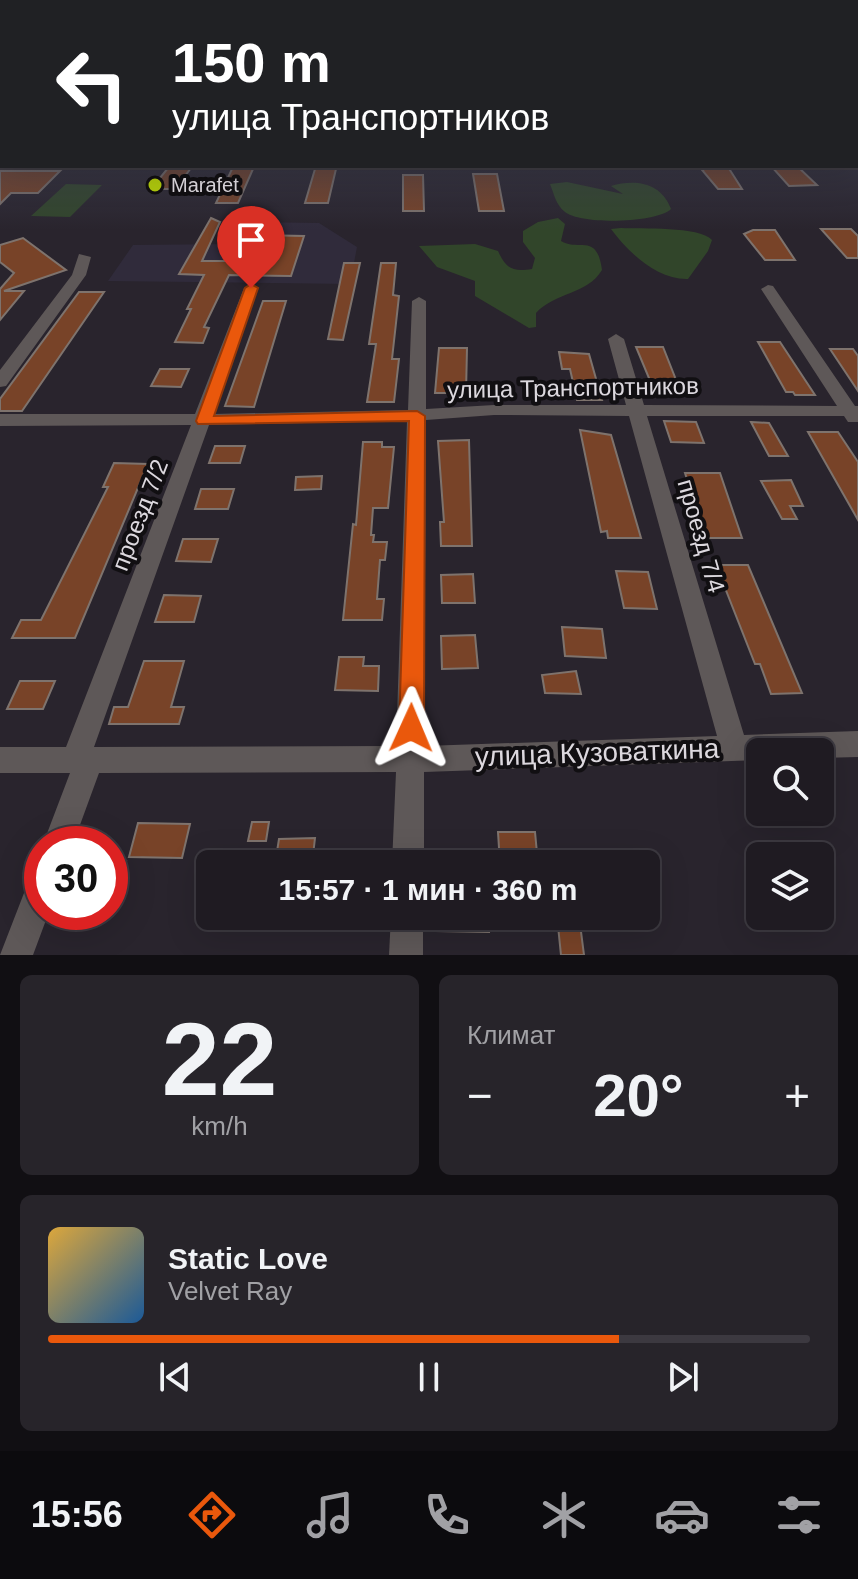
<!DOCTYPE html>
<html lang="ru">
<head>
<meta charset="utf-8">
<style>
  body { margin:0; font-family:Arial,sans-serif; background:#27242a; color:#f1f3f6; height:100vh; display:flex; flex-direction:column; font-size:30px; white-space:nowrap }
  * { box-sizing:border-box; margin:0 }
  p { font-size:26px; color:#a1a1a5 }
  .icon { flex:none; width:44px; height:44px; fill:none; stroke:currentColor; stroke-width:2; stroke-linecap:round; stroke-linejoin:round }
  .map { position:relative; height:955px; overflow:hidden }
  .panel { display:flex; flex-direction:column; gap:20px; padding:20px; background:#110f13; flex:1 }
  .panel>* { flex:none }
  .guide { position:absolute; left:0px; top:0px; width:858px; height:168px; box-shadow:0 8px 32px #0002,0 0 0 2px #3c3940; background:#202124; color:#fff; overflow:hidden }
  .buttons { position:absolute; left:746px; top:738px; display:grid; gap:16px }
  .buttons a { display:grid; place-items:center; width:88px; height:88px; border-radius:12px; background:#1f1b22; box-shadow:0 8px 32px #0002,0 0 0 2px #3c3940; font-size:40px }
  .speed { position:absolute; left:24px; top:826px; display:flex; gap:16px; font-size:40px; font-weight:700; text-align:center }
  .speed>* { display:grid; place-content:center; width:104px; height:104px; border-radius:50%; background:#1f1b22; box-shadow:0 8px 32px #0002,0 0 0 2px #3c3940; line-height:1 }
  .speed .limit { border:12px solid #d22; background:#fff; color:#111 }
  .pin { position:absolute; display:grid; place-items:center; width:68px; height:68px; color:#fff; margin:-82px -34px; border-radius:50% 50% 50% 0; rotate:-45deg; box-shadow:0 0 8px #0007 }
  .pin .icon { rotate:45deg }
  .me { position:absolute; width:88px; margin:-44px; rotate:1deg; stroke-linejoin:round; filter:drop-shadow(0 0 6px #0008) }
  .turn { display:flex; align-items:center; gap:28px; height:168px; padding:0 40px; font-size:36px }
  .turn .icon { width:104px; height:104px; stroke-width:2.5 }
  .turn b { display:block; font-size:56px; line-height:68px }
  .big { font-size:60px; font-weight:800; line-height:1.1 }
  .panel .card { flex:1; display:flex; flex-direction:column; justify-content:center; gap:12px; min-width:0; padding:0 28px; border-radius:12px; background:#27242a }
  .panel .dial { align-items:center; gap:0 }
  .dial b { font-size:104px; line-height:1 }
  .song { display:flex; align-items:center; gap:24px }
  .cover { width:96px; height:96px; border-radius:12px; background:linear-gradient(135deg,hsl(40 70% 55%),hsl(210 70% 35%)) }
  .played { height:8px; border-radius:4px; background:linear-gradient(90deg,#ea580c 75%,#3c3940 75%) }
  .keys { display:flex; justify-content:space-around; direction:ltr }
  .heat { display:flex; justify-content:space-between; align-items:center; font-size:44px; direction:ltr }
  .panel .tiles { flex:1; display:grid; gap:20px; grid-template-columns:1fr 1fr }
  .card:last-child { grid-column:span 2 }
  .trip { position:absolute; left:196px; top:850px; width:464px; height:80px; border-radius:12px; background:#1f1b22; box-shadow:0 8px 32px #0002,0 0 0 2px #3c3940; font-weight:800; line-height:80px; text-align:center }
  .tab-bar { display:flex; height:128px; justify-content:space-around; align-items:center; background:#0c0b0e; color:#a1a1a5 }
  .tab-bar .icon { width:56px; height:56px }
  .tab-bar .on { color:#ea580c }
  .tab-bar b { font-size:36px; color:#f1f3f6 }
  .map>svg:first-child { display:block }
  .education { fill:#302b3b }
  .green { fill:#31452a }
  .building { fill:#784328; stroke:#7e736d; stroke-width:2 }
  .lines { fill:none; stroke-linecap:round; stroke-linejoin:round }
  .minor { fill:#5e5858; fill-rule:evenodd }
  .tertiary { fill:#5e5858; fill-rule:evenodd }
  .route { fill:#ea580c; stroke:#983908; stroke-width:2 }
  .poi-dot { fill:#adc60d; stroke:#110f12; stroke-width:3 }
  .labels { text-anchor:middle; stroke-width:8; stroke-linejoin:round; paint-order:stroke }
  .far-poi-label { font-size:20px; fill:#dcd8de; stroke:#110f12; text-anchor:start }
  .street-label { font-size:24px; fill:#dcd8de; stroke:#110f12 }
  .near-street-label { font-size:28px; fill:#dcd8de; stroke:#110f12 }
</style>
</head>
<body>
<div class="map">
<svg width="858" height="955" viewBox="0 0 858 955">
  <rect width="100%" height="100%" fill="#29242d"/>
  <!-- education -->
  <polygon class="education" points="246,222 319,223 357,247 350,284 108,281 133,245 235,244"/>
  <!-- green -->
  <g class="green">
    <path d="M567 182 623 194 611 186C635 179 661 182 671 209 657 223 581 225 565 212 556 205 554 194 550 184Z"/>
    <polygon points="66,184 102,185 70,217 31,216"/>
    <path d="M558 218 565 224 561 241C579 252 597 232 602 270 587 295 555 292 536 313V327L529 328 475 296V281L437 267 419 246 475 244 498 251C506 269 513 272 532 269L535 258 523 242V231L538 222Z"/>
    <path d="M621 228C641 229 699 226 712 240L708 251 688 279C657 280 628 252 611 229Z"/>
  </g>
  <!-- building -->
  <g class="building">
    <polygon points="771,166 797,166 817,185 789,186"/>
    <polygon points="710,167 728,167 742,189 718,189 702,170"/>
    <polygon points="168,168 191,168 175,189 151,189"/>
    <polygon points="232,169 253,169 238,203 216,203"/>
    <polygon points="315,169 336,169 328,203 305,203"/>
    <polygon points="0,171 60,171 38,193 11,193 0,204"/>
    <polygon points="473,174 497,174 504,211 479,211"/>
    <polygon points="403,175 423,175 424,211 403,211"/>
    <polygon points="211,218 220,222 202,261 245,261 256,235 304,236 291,276 229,275 204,327 209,328 203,343 175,342 191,309 187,309 204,275 179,274"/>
    <polygon points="821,229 851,229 858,236 858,258 847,258"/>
    <polygon points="753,230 775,230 795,260 765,260 744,234"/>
    <polygon points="23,238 66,270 4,291 24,291 0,320 0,289 14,273 0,262 0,245"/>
    <polygon points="344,263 360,263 343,340 328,339"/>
    <polygon points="381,263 396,263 393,295 399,296 392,359 399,359 394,402 367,402 376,344 369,344"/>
    <polygon points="79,292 104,292 22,411 0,411 0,399"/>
    <polygon points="263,301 286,301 254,407 225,406"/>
    <polygon points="758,342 780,342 815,395 795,395 793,392 786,392"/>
    <polygon points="636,347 663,347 682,395 656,395"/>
    <polygon points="439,348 467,348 466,393 435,393"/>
    <polygon points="830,349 853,349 858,356 858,391"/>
    <polygon points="559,352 589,354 602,400 577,400 570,369 562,369"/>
    <polygon points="160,369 189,369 181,387 151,386"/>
    <polygon points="664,421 696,422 704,443 671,442"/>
    <polygon points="751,422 769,423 788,456 769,456"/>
    <polygon points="580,430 611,435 641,538 608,538 607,531 601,532"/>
    <polygon points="808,432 838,432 858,462 858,520"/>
    <polygon points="469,440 472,546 441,546 440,522 444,522 438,441"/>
    <polygon points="363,442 382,442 382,447 394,447 388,508 373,508 371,535 374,535 373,542 387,542 385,560 380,560 377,599 384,599 382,620 343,620 353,524 356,525"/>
    <polygon points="215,446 245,446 240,463 209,463"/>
    <polygon points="114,463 148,464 75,638 12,638 21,620 41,620 108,487 103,487"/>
    <polygon points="685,473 720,473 742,538 706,538"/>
    <polygon points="322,476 321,489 295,490 296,477"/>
    <polygon points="791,480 803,506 790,506 797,519 782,519 761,481"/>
    <polygon points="201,489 234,489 228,509 195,509"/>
    <polygon points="183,539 218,539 211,562 176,561"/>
    <polygon points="716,565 748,565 802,693 771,694 760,664 755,664"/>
    <polygon points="616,571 648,572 657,609 624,608"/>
    <polygon points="473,574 475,603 442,603 441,575"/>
    <polygon points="164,595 201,596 194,622 155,622"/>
    <polygon points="562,627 602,629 606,658 565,656"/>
    <polygon points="475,635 478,668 442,669 441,636"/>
    <polygon points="339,657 364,657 363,666 379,666 378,691 335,690"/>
    <polygon points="144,661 184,661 171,707 184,707 179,724 109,724 114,707 128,707"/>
    <polygon points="576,671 581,694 545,693 542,675"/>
    <polygon points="20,681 55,681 43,709 7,709"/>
    <polygon points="252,822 269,822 266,841 248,841"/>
    <polygon points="138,823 190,824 182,858 129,857"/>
    <polygon points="498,832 535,832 538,864 500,864"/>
    <polygon points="315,838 312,864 275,864 279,839"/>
    <polygon points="110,860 126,861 114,903 110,903"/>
    <polygon points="436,916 488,916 489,932 436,931"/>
    <polygon points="557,916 579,916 584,955 561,955"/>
  </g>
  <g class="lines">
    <!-- minor -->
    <g class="minor">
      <rect x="856" y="151" width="2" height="6"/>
      <rect x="0" y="153" width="2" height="6"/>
      <polygon points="79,254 91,257 86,275 6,386 0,387 0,370 72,275"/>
      <path d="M251 284 258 288 213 414 408 410 412 301 419 297 426 301V409L494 405H626L608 339 616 334 624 339 644 405 837 406 761 289 768 285 773 286 855 406H858V422H848L844 416H647L744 735 858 731V757L820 758V752H760V760L424 772V864H392L396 772 99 773 73 844H43L70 773H0V747H66L191 425 0 426V414H195L244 288ZM494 415 629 416 717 736 424 746 426 420ZM407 421 396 746 94 747 209 425Z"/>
      <polygon points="42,870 42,912 49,912 33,955 0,955 31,875"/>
      <polygon points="391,916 423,916 423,955 389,955"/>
    </g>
    <!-- tertiary -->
    <polygon class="tertiary" points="2,112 2,118 0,119 0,113"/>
  </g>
  <!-- sky -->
  <linearGradient id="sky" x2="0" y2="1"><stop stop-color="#171419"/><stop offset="0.42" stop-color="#434557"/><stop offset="1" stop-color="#434557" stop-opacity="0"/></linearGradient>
  <rect width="858" height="230" fill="url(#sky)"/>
  <!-- route -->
  <polygon class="route" points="251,284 258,288 214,416 417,411 425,416 424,728 420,736 411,739 402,736 399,728 409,421 198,424 196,421 245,288"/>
  <!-- markers -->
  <circle class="poi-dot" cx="155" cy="185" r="8"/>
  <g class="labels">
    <!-- far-poi labels -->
    <g class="far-poi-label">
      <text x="171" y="192">Marafet</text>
    </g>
    <!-- street labels -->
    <g class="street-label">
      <text transform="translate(573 388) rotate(-1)" y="8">улица Транспортников</text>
      <text transform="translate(140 515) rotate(-69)" y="8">проезд 7/2</text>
      <text transform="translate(701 536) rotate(74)" y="8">проезд 7/4</text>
    </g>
    <!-- near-street labels -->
    <g class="near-street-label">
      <text transform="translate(597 752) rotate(-2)" y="10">улица Кузоваткина</text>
    </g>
  </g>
</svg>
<div class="buttons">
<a><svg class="icon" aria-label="search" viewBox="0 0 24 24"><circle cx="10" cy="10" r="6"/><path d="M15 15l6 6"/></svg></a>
<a><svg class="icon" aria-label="layers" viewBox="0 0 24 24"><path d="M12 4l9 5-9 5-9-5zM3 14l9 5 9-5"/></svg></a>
</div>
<div class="speed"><div class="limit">30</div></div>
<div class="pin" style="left:251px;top:288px;background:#d93025"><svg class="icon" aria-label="arrive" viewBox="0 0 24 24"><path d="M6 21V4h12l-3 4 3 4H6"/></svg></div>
<svg class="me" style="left:411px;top:728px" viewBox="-20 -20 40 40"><path d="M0-17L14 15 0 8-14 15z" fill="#ea580c" stroke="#fff" stroke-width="4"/></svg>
<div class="trip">15:57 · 1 мин · 360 m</div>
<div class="guide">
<div class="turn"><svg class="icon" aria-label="left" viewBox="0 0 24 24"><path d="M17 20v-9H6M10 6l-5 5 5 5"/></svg><div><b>150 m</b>улица Транспортников</div></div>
</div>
</div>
<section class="panel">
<div class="tiles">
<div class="card dial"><b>22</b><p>km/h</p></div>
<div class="card"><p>Климат</p>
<div class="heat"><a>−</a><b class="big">20°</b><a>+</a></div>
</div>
<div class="card">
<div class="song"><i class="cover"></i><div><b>Static Love</b><p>Velvet Ray</p></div></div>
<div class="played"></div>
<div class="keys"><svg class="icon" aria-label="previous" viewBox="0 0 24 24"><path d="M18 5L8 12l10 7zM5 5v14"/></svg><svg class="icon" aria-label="pause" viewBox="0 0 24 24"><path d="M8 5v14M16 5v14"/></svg><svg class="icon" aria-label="next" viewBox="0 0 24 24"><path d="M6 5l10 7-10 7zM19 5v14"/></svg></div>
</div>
</div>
</section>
<nav class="tab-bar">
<b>15:56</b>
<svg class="icon on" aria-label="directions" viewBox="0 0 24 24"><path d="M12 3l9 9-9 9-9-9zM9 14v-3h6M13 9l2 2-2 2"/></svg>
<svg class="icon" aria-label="music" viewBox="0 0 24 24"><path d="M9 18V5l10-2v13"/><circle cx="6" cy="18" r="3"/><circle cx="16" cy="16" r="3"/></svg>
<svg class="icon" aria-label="phone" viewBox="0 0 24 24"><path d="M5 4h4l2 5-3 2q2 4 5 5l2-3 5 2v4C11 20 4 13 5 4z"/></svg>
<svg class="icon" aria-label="climate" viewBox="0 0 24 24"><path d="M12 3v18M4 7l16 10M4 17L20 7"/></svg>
<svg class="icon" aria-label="car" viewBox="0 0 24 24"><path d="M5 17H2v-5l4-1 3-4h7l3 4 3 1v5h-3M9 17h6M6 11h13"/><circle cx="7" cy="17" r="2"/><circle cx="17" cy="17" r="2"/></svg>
<svg class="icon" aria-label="filters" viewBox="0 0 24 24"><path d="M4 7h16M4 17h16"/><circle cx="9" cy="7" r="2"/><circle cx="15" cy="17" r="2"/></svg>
</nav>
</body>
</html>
